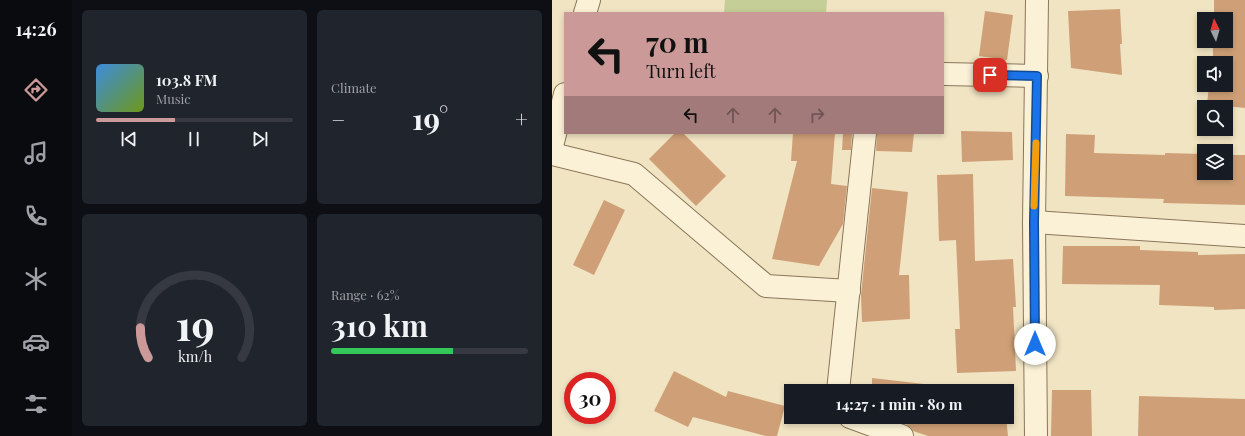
<!DOCTYPE html>
<html lang="en">
<head>
<meta charset="utf-8">
<style>
  body { margin:0; font-family:"Playfair Display",serif; background:#20242c; color:#f1f3f6; height:100vh; display:flex; flex-direction:column; font-size:15px; white-space:nowrap }
  * { box-sizing:border-box; margin:0 }
  p { font-size:13px; color:#9ea1a6 }
  .icon { flex:none; width:22px; height:22px; fill:none; stroke:currentColor; stroke-width:2; stroke-linecap:round; stroke-linejoin:round }
  .map { position:relative; flex:1; overflow:hidden }
  .panel { display:flex; flex-direction:column; gap:10px; padding:10px; background:#0d0f14; width:480px }
  .panel>* { flex:none }
  .top-card { position:absolute; left:12px; top:12px; width:380px; height:122px; border-radius:0px; box-shadow:0 2px 6px #0003; background:#cb9998; color:#111; overflow:hidden }
  .needle { width:26px; rotate:355deg }
  .tools { position:absolute; left:645px; top:12px; display:grid; gap:8px }
  .tools a { display:grid; place-items:center; width:36px; height:36px; border-radius:0px; background:#171b24; box-shadow:0 2px 6px #0003; font-size:20px }
  .speed { position:absolute; left:12px; top:372px; display:flex; gap:8px; font-size:20px; font-weight:700; text-align:center }
  .speed>* { display:grid; place-content:center; width:52px; height:52px; border-radius:50%; background:#171b24; box-shadow:0 2px 6px #0003; line-height:1 }
  .speed .limit { border:6px solid #d22; background:#fff; color:#111 }
  .pin { position:absolute; display:grid; place-items:center; width:34px; height:34px; color:#fff; margin:-17px; border-radius:8px; box-shadow:0 2px 6px #0006 }
  .me { position:absolute; width:44px; margin:-22px; rotate:0deg; stroke-linejoin:round; filter:drop-shadow(0 0 3px #0008) }
  .turn { display:flex; align-items:center; gap:14px; height:84px; padding:0 16px; font-size:18px }
  .turn .icon { width:52px; height:52px; stroke-width:2.5 }
  .turn b { display:block; font-size:28px; line-height:34px }
  .lanes { display:flex; align-items:center; height:38px; padding:0 16px; background:#0003; justify-content:center; gap:20px; direction:ltr }
  .lanes .off { opacity:.35 }
  .big { font-size:30px; font-weight:700; line-height:1.1 }
  .panel .card { flex:1; display:flex; flex-direction:column; justify-content:center; gap:6px; min-width:0; padding:0 14px; border-radius:6px; background:#20242c }
  .panel .dial { align-items:center; gap:0 }
  .dial svg { height:104px; overflow:visible; fill:none; stroke:#363941; stroke-width:7; stroke-linecap:round; text-anchor:middle }
  .dial text { fill:#f1f3f6; stroke:none }
  .song { display:flex; align-items:center; gap:12px }
  .cover { width:48px; height:48px; border-radius:6px; background:linear-gradient(135deg,hsl(210 70% 55%),hsl(80 70% 35%)) }
  .played { height:4px; border-radius:2px; background:linear-gradient(90deg,#cb9998 40%,#363941 40%) }
  .keys { display:flex; justify-content:space-around; direction:ltr }
  .heat { display:flex; justify-content:space-between; align-items:center; font-size:22px; direction:ltr }
  .charge { height:6px; border-radius:3px; background:linear-gradient(90deg,#34c759 62%,#363941 0) }
  .panel .tiles { flex:1; display:grid; gap:10px; grid-template-columns:repeat(2,1fr) }
  .trip { position:absolute; left:232px; top:384px; width:230px; height:40px; border-radius:0px; background:#171b24; box-shadow:0 2px 6px #0003; font-weight:700; line-height:40px; text-align:center }
  main { display:flex; flex:1; min-height:0 }
  .dock { display:flex; flex-direction:column; width:72px; justify-content:space-around; align-items:center; background:#090b0e; color:#9ea1a6 }
  .dock .icon { width:28px; height:28px }
  .dock .current { color:#cb9998 }
  .dock b { font-size:18px; color:#f1f3f6 }
  .map>svg:first-child { display:block }
  .green { fill:#c5ce96 }
  .building { fill:#cfa077 }
  .lines { fill:none; stroke-linecap:round; stroke-linejoin:round }
  .minor-casing { stroke:#8b7659; stroke-width:24 }
  .minor { stroke:#faf1d6; stroke-width:22 }
  .route-casing { stroke:#114b97; stroke-width:10 }
  .route { stroke:#1a73e8; stroke-width:7 }
  .slow { stroke:#f59e0b; stroke-width:7 }
</style>
</head>
<body>
<main>
<nav class="dock">
<b>14:26</b>
<svg class="icon current" aria-label="directions" viewBox="0 0 24 24"><path d="M12 3l9 9-9 9-9-9zM9 14v-3h6M13 9l2 2-2 2"/></svg>
<svg class="icon" aria-label="music" viewBox="0 0 24 24"><path d="M9 18V5l10-2v13"/><circle cx="6" cy="18" r="3"/><circle cx="16" cy="16" r="3"/></svg>
<svg class="icon" aria-label="phone" viewBox="0 0 24 24"><path d="M5 4h4l2 5-3 2q2 4 5 5l2-3 5 2v4C11 20 4 13 5 4z"/></svg>
<svg class="icon" aria-label="climate" viewBox="0 0 24 24"><path d="M12 3v18M4 7l16 10M4 17L20 7"/></svg>
<svg class="icon" aria-label="car" viewBox="0 0 24 24"><path d="M5 17H2v-5l4-1 3-4h7l3 4 3 1v5h-3M9 17h6M6 11h13"/><circle cx="7" cy="17" r="2"/><circle cx="17" cy="17" r="2"/></svg>
<svg class="icon" aria-label="filters" viewBox="0 0 24 24"><path d="M4 7h16M4 17h16"/><circle cx="9" cy="7" r="2"/><circle cx="15" cy="17" r="2"/></svg>
</nav>
<section class="panel">
<div class="tiles">
<div class="card">
<div class="song"><i class="cover"></i><div><b>103.8 FM</b><p>Music</p></div></div>
<div class="played"></div>
<div class="keys"><svg class="icon" aria-label="previous" viewBox="0 0 24 24"><path d="M18 5L8 12l10 7zM5 5v14"/></svg><svg class="icon" aria-label="pause" viewBox="0 0 24 24"><path d="M8 5v14M16 5v14"/></svg><svg class="icon" aria-label="next" viewBox="0 0 24 24"><path d="M6 5l10 7-10 7zM19 5v14"/></svg></div>
</div>
<div class="card"><p>Climate</p>
<div class="heat"><a>−</a><b class="big">19°</b><a>+</a></div>
</div>
<div class="card dial"><svg viewBox="0 0 100 80">
<path d="M14 69A42 42 0 1 1 86 69"/>
<path d="M14 69A42 42 0 0 1 8 46" stroke="#cb9998"/>
<text x="50" y="56" font-size="32" font-weight="700">19</text>
<text x="50" y="72" font-size="11">km/h</text>
</svg></div>
<div class="card"><p>Range · 62%</p><b class="big">310 km</b><div class="charge"></div></div>
</div>
</section>
<div class="map">
<svg width="693" height="436" viewBox="0 0 693 436">
  <rect width="100%" height="100%" fill="#f0e4c3"/>
  <!-- green -->
  <polygon class="green" points="173,0 275,0 274,13 172,13"/>
  <!-- building -->
  <g class="building">
    <polygon points="662,0 693,0 693,108 655,104 657,85 674,85 674,63 661,63 661,41 674,41 674,19 662,19"/>
    <polygon points="568,9 570,44 568,44 570,75 519,68 516,11"/>
    <polygon points="433,11 461,15 455,60 427,56"/>
    <polygon points="409,131 460,132 461,160 410,162"/>
    <polygon points="123,133 131,133 174,176 144,206 97,159"/>
    <polygon points="241,133 283,133 279,184 295,186 291,224 267,266 220,259 245,161 239,161"/>
    <polygon points="291,133 300,133 299,150 290,150"/>
    <polygon points="325,133 362,133 360,152 324,151"/>
    <polygon points="514,134 543,135 542,153 613,155 613,153 652,154 652,173 674,173 674,155 693,155 693,205 611,203 612,199 513,196"/>
    <polygon points="421,174 423,261 461,259 464,307 461,307 464,371 405,373 403,329 408,329 404,240 387,241 385,175"/>
    <polygon points="320,188 356,192 347,275 357,275 358,319 310,322 309,295"/>
    <polygon points="52,200 73,210 42,275 21,265"/>
    <polygon points="511,246 588,246 588,250 646,252 646,255 693,254 693,309 662,310 662,307 607,305 608,285 510,284"/>
    <polygon points="122,371 174,397 176,391 233,406 225,436 214,436 141,417 136,427 102,411"/>
    <polygon points="320,378 372,384 373,391 320,391"/>
    <polygon points="500,390 539,390 540,436 499,436"/>
    <polygon points="587,396 693,399 693,436 586,436"/>
    <polygon points="334,417 454,417 456,436 376,436 361,431 359,428 354,424"/>
  </g>
  <g class="lines">
    <defs>
      <g id="minor">
        <polyline points="33,13 37,0"/>
        <polyline points="391,74 485,76"/>
        <polyline points="0,146 13,94"/>
        <polyline points="0,154 82,174 214,286 297,291"/>
        <polyline points="482,222 693,236"/>
        <polyline points="286,391 313,133"/>
        <polyline points="298,417 350,436"/>
        <polyline points="484,436 482,222 485,0"/>
      </g>
    </defs>
    <!-- minor casing -->
    <use href="#minor" class="minor-casing"/>
    <!-- minor -->
    <use href="#minor" class="minor"/>
  </g>
  <g class="lines">
    <defs>
      <polyline id="route" points="438,75 485,76 482,222 483,344"/>
    </defs>
    <!-- route casing -->
    <use href="#route" class="route-casing"/>
    <!-- route -->
    <use href="#route" class="route"/>
    <!-- slow -->
    <polyline class="slow" points="482,206 484,143"/>
  </g>
</svg>
<div class="tools">
<a><svg class="needle" viewBox="-14 -14 28 28"><path d="M0-13l5 13h-10z" fill="#e53935"/><path d="M0 13l5-13h-10z" fill="#9ea1a6"/></svg></a>
<a><svg class="icon" aria-label="sound" viewBox="0 0 24 24"><path d="M4 9h4l5-4v14l-5-4H4zM17 9q2 3 0 6"/></svg></a>
<a><svg class="icon" aria-label="search" viewBox="0 0 24 24"><circle cx="10" cy="10" r="6"/><path d="M15 15l6 6"/></svg></a>
<a><svg class="icon" aria-label="layers" viewBox="0 0 24 24"><path d="M12 4l9 5-9 5-9-5zM3 14l9 5 9-5"/></svg></a>
</div>
<div class="speed"><div class="limit">30</div></div>
<div class="pin" style="left:438px;top:75px;background:#d93025"><svg class="icon" aria-label="arrive" viewBox="0 0 24 24"><path d="M6 21V4h12l-3 4 3 4H6"/></svg></div>
<svg class="me" style="left:483px;top:344px" viewBox="-20 -20 40 40"><circle r="19" fill="#fff"/><path d="M0-13L10 11 0 6-10 11z" fill="#1a73e8"/></svg>
<div class="trip">14:27 · 1 min · 80 m</div>
<div class="top-card">
<div class="turn"><svg class="icon" aria-label="left" viewBox="0 0 24 24"><path d="M17 20v-9H6M10 6l-5 5 5 5"/></svg><div><b>70 m</b>Turn left</div></div>
<div class="lanes"><svg class="icon" aria-label="left" viewBox="0 0 24 24"><path d="M17 20v-9H6M10 6l-5 5 5 5"/></svg><svg class="icon off" aria-label="ahead" viewBox="0 0 24 24"><path d="M12 20V5M6 11l6-6 6 6"/></svg><svg class="icon off" aria-label="ahead" viewBox="0 0 24 24"><path d="M12 20V5M6 11l6-6 6 6"/></svg><svg class="icon off" aria-label="right" viewBox="0 0 24 24"><path d="M7 20v-9h11M14 6l5 5-5 5"/></svg></div>
</div>
</div>
</main>
</body>
</html>
